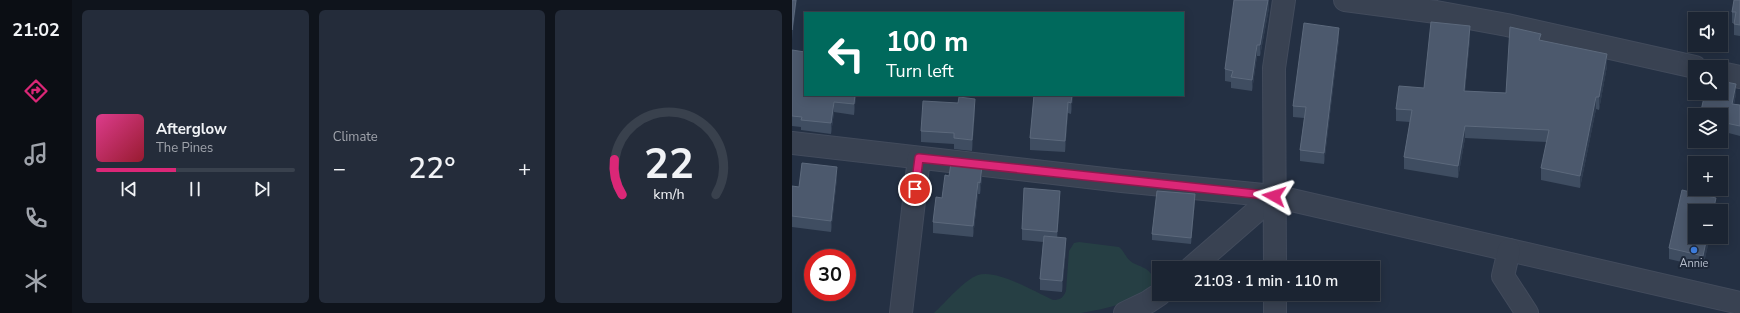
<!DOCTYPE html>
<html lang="en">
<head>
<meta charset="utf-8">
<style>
  body { margin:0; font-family:"Nunito Sans",sans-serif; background:#242c3a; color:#f1f3f6; height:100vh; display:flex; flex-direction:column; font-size:15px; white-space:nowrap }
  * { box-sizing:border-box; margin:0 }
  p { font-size:13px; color:#a0a4ac }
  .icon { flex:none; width:22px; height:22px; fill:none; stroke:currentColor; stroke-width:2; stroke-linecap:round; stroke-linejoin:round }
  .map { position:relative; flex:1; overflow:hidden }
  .details { display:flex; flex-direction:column; gap:10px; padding:10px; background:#0f141c; width:720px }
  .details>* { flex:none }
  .guide { position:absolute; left:12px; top:12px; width:380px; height:84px; border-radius:0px; box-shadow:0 2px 10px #0003,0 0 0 1px #39414d; background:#00695c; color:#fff; overflow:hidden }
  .tools { position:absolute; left:896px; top:12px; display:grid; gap:8px }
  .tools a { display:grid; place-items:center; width:40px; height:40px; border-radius:0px; background:#1b2432; box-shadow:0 2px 10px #0003,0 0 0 1px #39414d; font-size:20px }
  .speed { position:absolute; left:12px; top:249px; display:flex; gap:8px; font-size:20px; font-weight:700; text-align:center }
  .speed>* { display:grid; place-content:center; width:52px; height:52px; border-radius:50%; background:#1b2432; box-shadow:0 2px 10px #0003,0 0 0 1px #39414d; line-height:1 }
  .speed .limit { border:6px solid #d22; background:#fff; color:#111 }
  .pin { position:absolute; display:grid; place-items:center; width:34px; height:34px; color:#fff; margin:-17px; border:2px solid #fff; border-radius:50%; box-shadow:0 1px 4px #0007 }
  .me { position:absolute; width:44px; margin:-22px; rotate:276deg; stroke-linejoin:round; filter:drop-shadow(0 0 3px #0008) }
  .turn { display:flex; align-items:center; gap:14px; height:84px; padding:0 16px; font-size:18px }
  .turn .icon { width:52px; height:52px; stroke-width:2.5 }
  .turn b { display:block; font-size:28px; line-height:34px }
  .big { font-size:30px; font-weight:600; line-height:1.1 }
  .details .card { flex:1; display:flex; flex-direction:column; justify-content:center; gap:6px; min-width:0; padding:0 14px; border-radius:6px; background:#242c3a }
  .details .dial { align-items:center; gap:0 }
  .dial svg { height:104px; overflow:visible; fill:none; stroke:#39414d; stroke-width:7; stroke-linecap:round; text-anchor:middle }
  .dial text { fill:#f1f3f6; stroke:none }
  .song { display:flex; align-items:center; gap:12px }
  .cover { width:48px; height:48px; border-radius:6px; background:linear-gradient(135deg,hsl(330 70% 55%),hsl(350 70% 35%)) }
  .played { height:4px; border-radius:2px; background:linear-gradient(90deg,#db2777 40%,#39414d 40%) }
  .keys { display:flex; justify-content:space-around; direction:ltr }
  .heat { display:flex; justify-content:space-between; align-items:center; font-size:22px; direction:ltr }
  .details .tiles { flex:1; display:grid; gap:10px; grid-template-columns:repeat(3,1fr) }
  .trip { position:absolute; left:360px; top:261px; width:228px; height:40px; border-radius:0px; background:#1b2432; box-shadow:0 2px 10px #0003,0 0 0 1px #39414d; font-weight:600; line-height:40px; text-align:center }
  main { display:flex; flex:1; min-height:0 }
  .menu { display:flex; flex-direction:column; width:72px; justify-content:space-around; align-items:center; background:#0b0e14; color:#a0a4ac }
  .menu .icon { width:28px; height:28px }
  .menu .current { color:#db2777 }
  .menu b { font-size:18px; color:#f1f3f6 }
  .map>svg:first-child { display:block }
  .green { fill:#263f44 }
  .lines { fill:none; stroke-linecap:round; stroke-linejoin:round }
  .minor-casing { stroke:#424b5c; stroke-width:24 }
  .tertiary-casing { stroke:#424b5c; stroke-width:24 }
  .minor { stroke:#394252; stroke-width:22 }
  .tertiary { stroke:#394252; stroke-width:22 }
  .wall { fill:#3f4d61 }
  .shaded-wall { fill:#2f3c50 }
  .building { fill:#4c596d; stroke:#5c697c }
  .route-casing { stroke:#8e194d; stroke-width:10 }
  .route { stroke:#db2777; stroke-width:7 }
  .shop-dot { fill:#3f7fe0; stroke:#1d2738; stroke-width:1.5 }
  .labels { text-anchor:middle; stroke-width:4; stroke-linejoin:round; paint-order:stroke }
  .poi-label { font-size:11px; fill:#b6becc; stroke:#1d2738 }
</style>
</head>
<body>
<main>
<nav class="menu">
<b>21:02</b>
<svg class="icon current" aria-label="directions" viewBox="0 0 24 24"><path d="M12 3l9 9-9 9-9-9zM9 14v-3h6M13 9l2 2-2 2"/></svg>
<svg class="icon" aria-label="music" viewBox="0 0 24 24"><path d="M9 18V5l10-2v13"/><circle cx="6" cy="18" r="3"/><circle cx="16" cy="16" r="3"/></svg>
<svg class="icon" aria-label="phone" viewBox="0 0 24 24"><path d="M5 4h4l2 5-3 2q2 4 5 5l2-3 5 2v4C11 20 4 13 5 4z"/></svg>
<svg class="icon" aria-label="climate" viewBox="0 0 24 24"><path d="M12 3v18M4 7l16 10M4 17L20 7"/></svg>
</nav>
<section class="details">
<div class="tiles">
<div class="card">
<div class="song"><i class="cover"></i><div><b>Afterglow</b><p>The Pines</p></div></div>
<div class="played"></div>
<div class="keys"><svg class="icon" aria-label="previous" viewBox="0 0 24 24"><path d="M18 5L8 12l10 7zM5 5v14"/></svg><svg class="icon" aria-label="pause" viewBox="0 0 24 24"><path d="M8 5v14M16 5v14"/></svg><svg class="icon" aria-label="next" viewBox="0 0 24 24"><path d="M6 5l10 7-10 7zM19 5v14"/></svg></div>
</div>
<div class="card"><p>Climate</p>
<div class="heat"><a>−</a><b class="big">22°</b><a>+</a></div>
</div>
<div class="card dial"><svg viewBox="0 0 100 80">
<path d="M14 69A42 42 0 1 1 86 69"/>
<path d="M14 69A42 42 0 0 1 8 42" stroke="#db2777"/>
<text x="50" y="56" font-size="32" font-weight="700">22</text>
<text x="50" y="72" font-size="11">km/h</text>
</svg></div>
</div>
</section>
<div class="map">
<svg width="948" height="313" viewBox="0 0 948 313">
  <rect width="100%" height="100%" fill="#243043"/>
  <!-- green -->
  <path class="green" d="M287 242 327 247C333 252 334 259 341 263 347 266 356 268 359 274 370 299 303 311 288 313H142C154 302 172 280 186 275 205 269 243 292 261 300 268 300 271 298 274 291L277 251 282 243Z"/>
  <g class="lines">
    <defs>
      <g id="minor">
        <polyline points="0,143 330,181 482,196 948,303"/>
        <polyline points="717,250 711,276 735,313"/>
        <polyline points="399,268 482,196"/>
        <polyline points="483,268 482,68 492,0"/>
        <polyline points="483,294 483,313"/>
        <polyline points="109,313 127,158"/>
        <polyline points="333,313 356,302 368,294"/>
      </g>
      <g id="tertiary">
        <polyline points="553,0 644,12 715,25 903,67"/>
        <polyline points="929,73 948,77"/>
      </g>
    </defs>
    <!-- minor casing -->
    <use href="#minor" class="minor-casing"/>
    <!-- tertiary casing -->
    <use href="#tertiary" class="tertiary-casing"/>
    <!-- minor -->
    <use href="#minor" class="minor"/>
    <!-- tertiary -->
    <use href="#tertiary" class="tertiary"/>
  </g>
  <!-- wall -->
  <g class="wall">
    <polygon points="477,0 477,8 468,56 465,56 460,91 439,88 439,82 433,81 433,69"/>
    <polygon points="948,0 948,36 942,35 942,23 940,23 940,12"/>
    <polygon points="678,38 673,91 714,93 749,40 815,66 807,110 804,109 788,188 749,180 749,168 755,142 673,138 666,178 612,169 612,157 618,122 604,121 604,109 632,88"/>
    <polygon points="547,39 532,164 508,161 508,150 512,118 501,117 501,106"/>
    <polygon points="0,50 64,95 62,115 42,112 39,134 9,130 9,127 0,126"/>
    <polygon points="944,94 942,104 948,105 948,136 929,131 929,115"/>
    <polygon points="242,95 281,95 279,114 276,113 273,152 238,150 238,138"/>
    <polygon points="183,110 180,151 162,149 162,144 129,142 129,131"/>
    <polygon points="157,176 190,177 188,194 186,194 181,237 141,233 141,222 150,198"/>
    <polygon points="45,178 39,232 0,227 0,186 7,187"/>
    <polygon points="403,201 399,244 360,240 360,234"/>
    <polygon points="268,202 265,237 274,249 270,292 248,290 248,279 251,242 230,240 230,229"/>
    <polygon points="924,209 911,267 877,259 877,248"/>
  </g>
  <!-- shaded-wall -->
  <g class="shaded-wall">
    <polygon points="4,0 5,0 0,40 0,30"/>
    <polygon points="476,0 477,0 477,8 468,56 468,45"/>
    <polygon points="678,26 678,38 672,103 672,91"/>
    <polygon points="547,28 547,39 532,164 532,153"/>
    <polygon points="465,45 465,56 460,91 460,80"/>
    <polygon points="815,54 815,66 807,110 807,97"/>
    <polygon points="944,84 944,94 940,113 940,104"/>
    <polygon points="63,95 64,95 62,115 62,104"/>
    <polygon points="280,95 281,95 279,114 279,103"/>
    <polygon points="804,97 804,109 788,188 788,176"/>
    <polygon points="183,99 183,110 180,151 180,140"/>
    <polygon points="42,102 42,112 39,134 39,123"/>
    <polygon points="276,102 276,113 273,152 273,141"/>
    <polygon points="673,126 673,138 666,178 666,166"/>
    <polygon points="190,166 190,177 188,194 188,183"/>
    <polygon points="45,167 45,178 39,232 39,221"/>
    <polygon points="186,182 186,194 181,237 181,226"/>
    <polygon points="268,191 268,202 265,243 265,232"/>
    <polygon points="403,194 403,201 399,244 399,238"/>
    <polygon points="924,198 924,211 921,211"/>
    <polygon points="915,237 918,237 911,267 911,256"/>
    <polygon points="274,238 274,249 270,292 270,281"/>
  </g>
  <!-- building -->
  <g class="building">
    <polygon points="0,0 4,0 0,30"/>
    <polygon points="442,0 476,0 468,45 465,45 460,80 439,77 441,71 433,69"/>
    <polygon points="942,0 948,0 948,25 942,24 944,12 940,12"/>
    <polygon points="639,22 678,26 672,91 714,93 718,27 749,34 747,40 815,54 807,97 804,97 788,176 749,168 757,130 673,126 666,166 612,157 620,110 604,109 607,86 632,88"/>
    <polygon points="512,23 547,28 532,153 508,150 514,107 501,106"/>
    <polygon points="0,50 13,52 13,95 63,95 62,104 42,102 39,123 9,120 10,117 0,116"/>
    <polygon points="929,81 944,84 940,104 948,105 948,126 929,122 929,115 908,115 913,93 929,93"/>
    <polygon points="242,95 280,95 279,103 276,102 273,141 238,138"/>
    <polygon points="167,97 183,99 180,140 162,138 162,133 129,131 131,101 166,103"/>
    <polygon points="10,163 45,167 39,221 0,216 0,186 7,187"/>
    <polygon points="159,163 190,166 188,183 186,182 181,226 141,222 144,197 150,198 153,175 157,176"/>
    <polygon points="232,188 268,191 265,232 230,229"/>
    <polygon points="890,190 924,198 921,211 903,211 903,237 915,237 911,256 877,248"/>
    <polygon points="365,191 403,194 399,238 360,234"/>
    <polygon points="252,236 274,238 270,281 248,279"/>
  </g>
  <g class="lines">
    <defs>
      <polyline id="route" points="123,189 127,158 482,196"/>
    </defs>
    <!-- route casing -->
    <use href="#route" class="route-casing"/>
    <!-- route -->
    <use href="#route" class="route"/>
  </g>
  <!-- markers -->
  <circle class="shop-dot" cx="902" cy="250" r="4"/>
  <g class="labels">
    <!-- poi labels -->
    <g class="poi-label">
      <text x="902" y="267">Annie</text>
    </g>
  </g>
</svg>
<div class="tools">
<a><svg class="icon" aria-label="sound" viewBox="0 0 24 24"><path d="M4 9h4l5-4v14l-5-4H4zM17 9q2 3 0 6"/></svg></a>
<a><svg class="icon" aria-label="search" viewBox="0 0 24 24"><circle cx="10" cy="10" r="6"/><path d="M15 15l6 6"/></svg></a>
<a><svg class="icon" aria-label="layers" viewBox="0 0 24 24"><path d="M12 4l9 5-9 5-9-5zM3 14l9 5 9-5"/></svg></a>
<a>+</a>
<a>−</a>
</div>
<div class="speed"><div class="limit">30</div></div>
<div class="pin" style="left:123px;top:189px;background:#d93025"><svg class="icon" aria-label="arrive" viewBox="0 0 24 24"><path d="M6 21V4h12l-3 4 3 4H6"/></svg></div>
<svg class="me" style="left:482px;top:196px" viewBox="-20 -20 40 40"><path d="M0-17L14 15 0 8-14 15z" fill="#db2777" stroke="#fff" stroke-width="4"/></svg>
<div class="trip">21:03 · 1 min · 110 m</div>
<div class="guide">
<div class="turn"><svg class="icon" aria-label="left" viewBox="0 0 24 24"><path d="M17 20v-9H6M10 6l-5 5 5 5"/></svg><div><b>100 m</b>Turn left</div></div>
</div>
</div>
</main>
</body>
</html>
